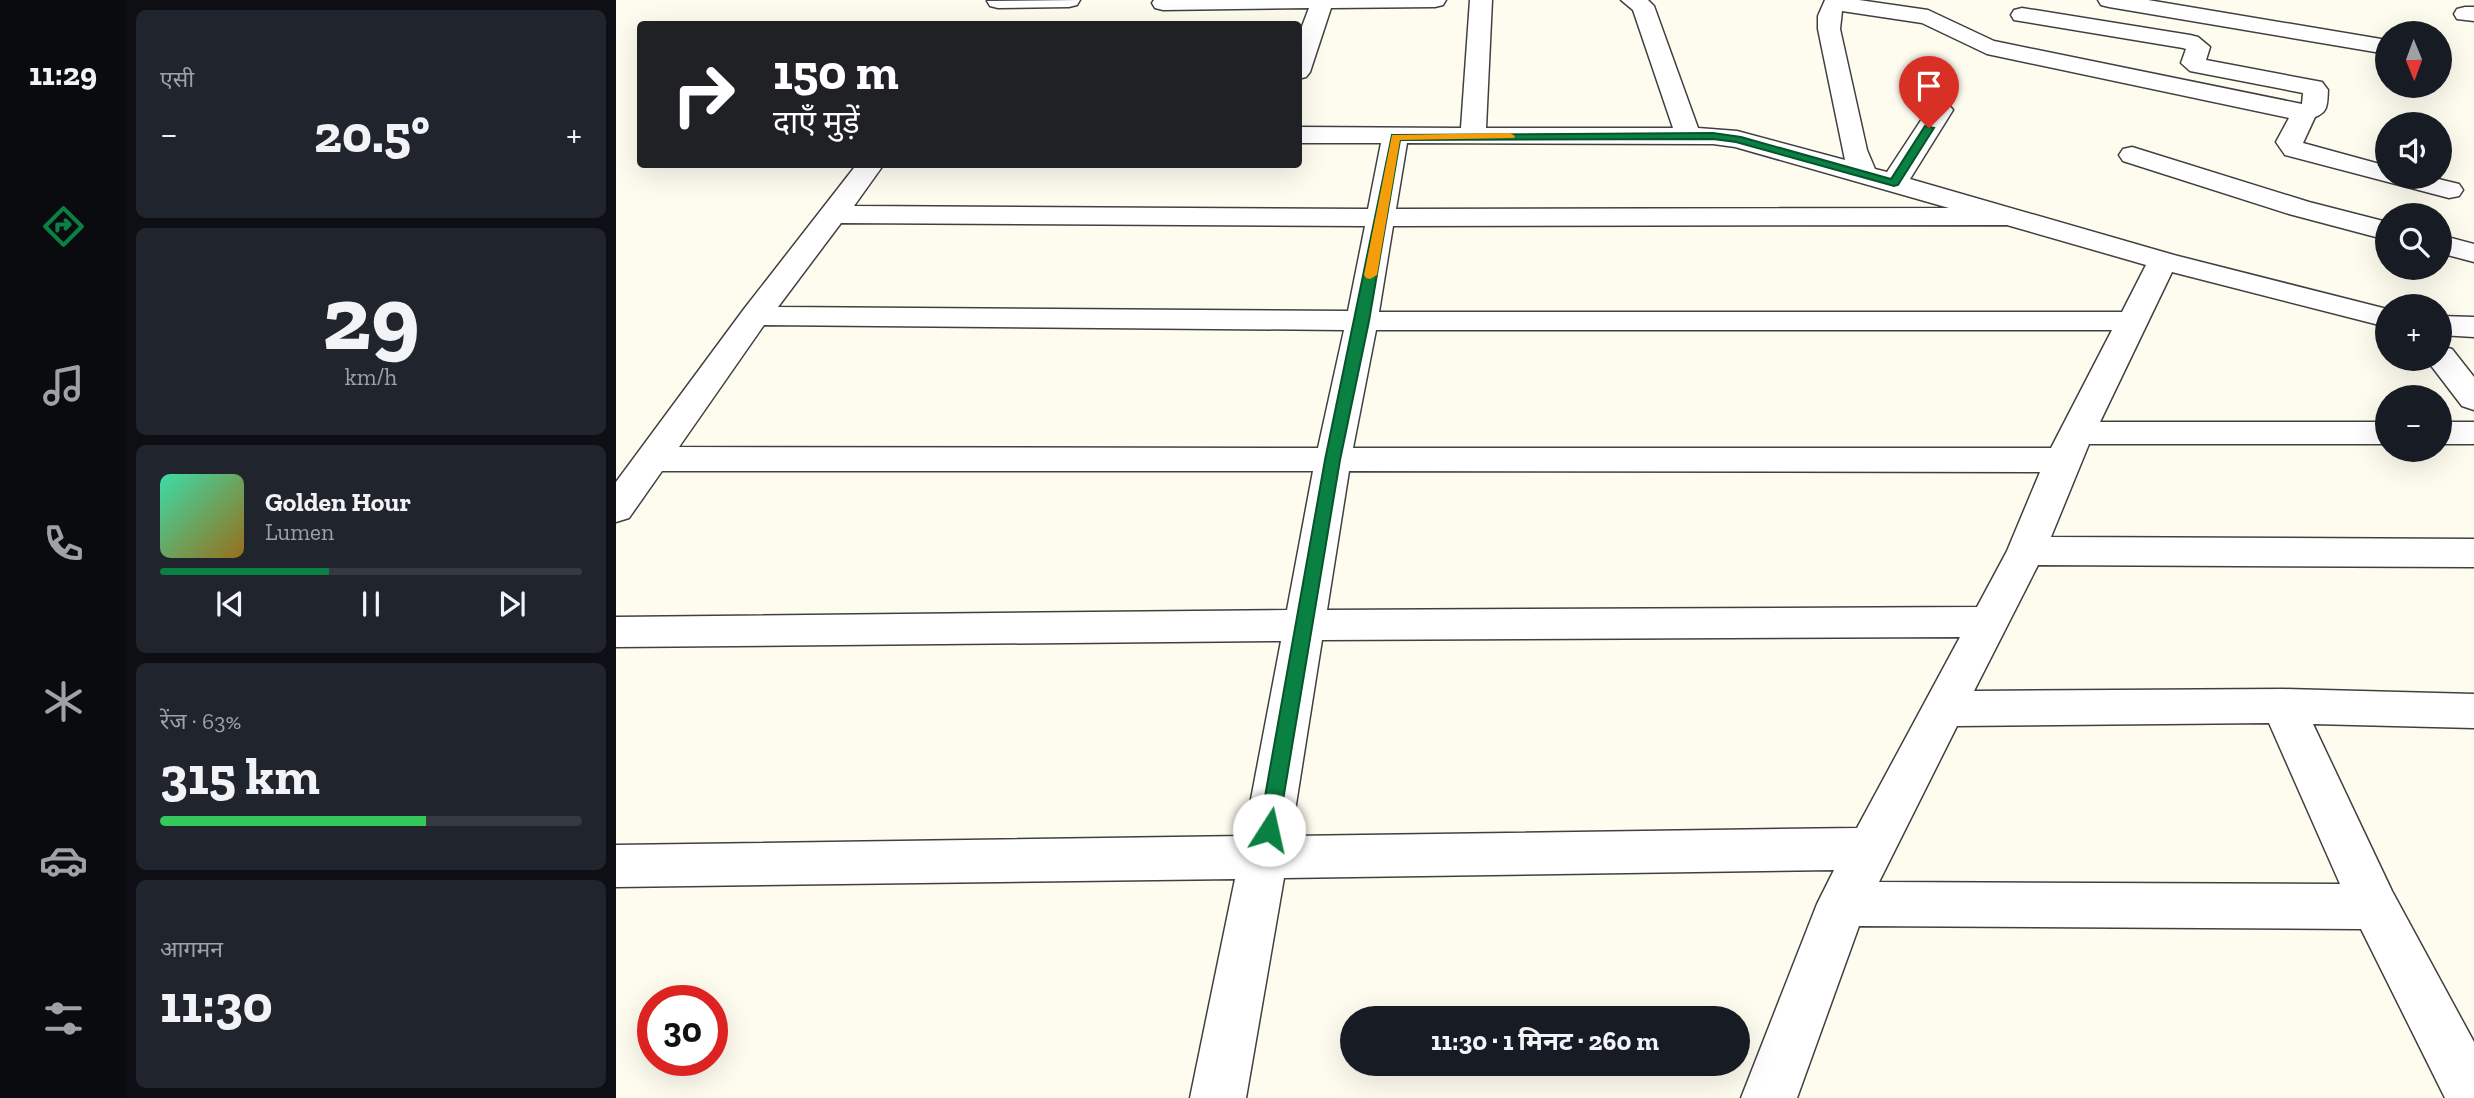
<!DOCTYPE html>
<html lang="hi">
<head>
<meta charset="utf-8">
<style>
  body { margin:0; font-family:"Zilla Slab","Noto Sans Devanagari",serif; background:#20242c; color:#f1f3f6; height:100vh; display:flex; flex-direction:column; font-size:26px; white-space:nowrap }
  * { box-sizing:border-box; margin:0 }
  p { font-size:23px; color:#9ea1a6 }
  .icon { flex:none; width:38px; height:38px; fill:none; stroke:currentColor; stroke-width:2; stroke-linecap:round; stroke-linejoin:round }
  .map { position:relative; flex:1; overflow:hidden }
  .panel { display:flex; flex-direction:column; gap:10px; padding:10px; background:#0d0f14; width:490px }
  .panel>* { flex:none }
  .banner { position:absolute; left:21px; top:21px; width:665px; height:147px; border-radius:7px; box-shadow:0 7px 28px #0002; background:#202124; color:#fff; overflow:hidden }
  .needle { width:46px; rotate:179deg }
  .buttons { position:absolute; left:1759px; top:21px; display:grid; gap:14px }
  .buttons a { display:grid; place-items:center; width:77px; height:77px; border-radius:50%; background:#171b24; box-shadow:0 7px 28px #0002; font-size:35px }
  .speed { position:absolute; left:21px; top:985px; display:flex; gap:14px; font-size:35px; font-weight:700; text-align:center }
  .speed>* { display:grid; place-content:center; width:91px; height:91px; border-radius:50%; background:#171b24; box-shadow:0 7px 28px #0002; line-height:1 }
  .speed .limit { border:10px solid #d22; background:#fff; color:#111 }
  .pin { position:absolute; display:grid; place-items:center; width:60px; height:60px; color:#fff; margin:-72px -30px; border-radius:50% 50% 50% 0; rotate:-45deg; box-shadow:0 0 7px #0007 }
  .pin .icon { rotate:45deg }
  .me { position:absolute; width:77px; margin:-38px; rotate:10deg; stroke-linejoin:round; filter:drop-shadow(0 0 5px #0008) }
  .turn { display:flex; align-items:center; gap:24px; height:147px; padding:0 21px; font-size:32px }
  .turn .icon { width:91px; height:91px; stroke-width:2.5 }
  .turn b { display:block; font-size:49px; line-height:60px }
  .big { font-size:52px; font-weight:700; line-height:1.1 }
  .panel .card { flex:1; display:flex; flex-direction:column; justify-content:center; gap:10px; min-width:0; padding:0 24px; border-radius:10px; background:#20242c }
  .panel .dial { align-items:center; gap:0 }
  .dial b { font-size:91px; line-height:1 }
  .song { display:flex; align-items:center; gap:21px }
  .cover { width:84px; height:84px; border-radius:10px; background:linear-gradient(135deg,hsl(160 70% 55%),hsl(40 70% 35%)) }
  .played { height:7px; border-radius:4px; background:linear-gradient(90deg,#0b8043 40%,#363941 40%) }
  .keys { display:flex; justify-content:space-around; direction:ltr }
  .heat { display:flex; justify-content:space-between; align-items:center; font-size:38px; direction:ltr }
  .charge { height:10px; border-radius:5px; background:linear-gradient(90deg,#34c759 63%,#363941 0) }
  .trip { position:absolute; left:724px; top:1006px; width:410px; height:70px; border-radius:35px; background:#171b24; box-shadow:0 7px 28px #0002; font-weight:700; line-height:70px; text-align:center }
  main { display:flex; flex:1; min-height:0 }
  .menu { display:flex; flex-direction:column; width:126px; justify-content:space-around; align-items:center; background:#090b0e; color:#9ea1a6 }
  .menu .icon { width:49px; height:49px }
  .menu .selected { color:#0b8043 }
  .menu b { font-size:32px; color:#f1f3f6 }
  .map>svg:first-child { display:block }
  .lines { fill:none; stroke-linecap:round; stroke-linejoin:round }
  .minor-casing { stroke:#404040; stroke-width:3 }
  .minor { fill:#fff; fill-rule:evenodd }
  .route { fill:#0b8043; stroke:#07532c; stroke-width:2 }
  .slow { fill:#f59e0b }
</style>
</head>
<body>
<main>
<nav class="menu">
<b>11:29</b>
<svg class="icon selected" aria-label="directions" viewBox="0 0 24 24"><path d="M12 3l9 9-9 9-9-9zM9 14v-3h6M13 9l2 2-2 2"/></svg>
<svg class="icon" aria-label="music" viewBox="0 0 24 24"><path d="M9 18V5l10-2v13"/><circle cx="6" cy="18" r="3"/><circle cx="16" cy="16" r="3"/></svg>
<svg class="icon" aria-label="phone" viewBox="0 0 24 24"><path d="M5 4h4l2 5-3 2q2 4 5 5l2-3 5 2v4C11 20 4 13 5 4z"/></svg>
<svg class="icon" aria-label="climate" viewBox="0 0 24 24"><path d="M12 3v18M4 7l16 10M4 17L20 7"/></svg>
<svg class="icon" aria-label="car" viewBox="0 0 24 24"><path d="M5 17H2v-5l4-1 3-4h7l3 4 3 1v5h-3M9 17h6M6 11h13"/><circle cx="7" cy="17" r="2"/><circle cx="17" cy="17" r="2"/></svg>
<svg class="icon" aria-label="filters" viewBox="0 0 24 24"><path d="M4 7h16M4 17h16"/><circle cx="9" cy="7" r="2"/><circle cx="15" cy="17" r="2"/></svg>
</nav>
<section class="panel">
<div class="card"><p>एसी</p>
<div class="heat"><a>−</a><b class="big">20.5°</b><a>+</a></div>
</div>
<div class="card dial"><b>29</b><p>km/h</p></div>
<div class="card">
<div class="song"><i class="cover"></i><div><b>Golden Hour</b><p>Lumen</p></div></div>
<div class="played"></div>
<div class="keys"><svg class="icon" aria-label="previous" viewBox="0 0 24 24"><path d="M18 5L8 12l10 7zM5 5v14"/></svg><svg class="icon" aria-label="pause" viewBox="0 0 24 24"><path d="M8 5v14M16 5v14"/></svg><svg class="icon" aria-label="next" viewBox="0 0 24 24"><path d="M6 5l10 7-10 7zM19 5v14"/></svg></div>
</div>
<div class="card"><p>रेंज · 63%</p><b class="big">315 km</b><div class="charge"></div></div>
<div class="card"><p>आगमन</p><b class="big">11:30</b></div>
</section>
<div class="map">
<svg width="1858" height="1098" viewBox="0 0 1858 1098">
  <rect width="100%" height="100%" fill="#fefcef"/>
  <g class="lines">
    <defs>
      <g id="minor">
        <polygon points="464,0 461,5 453,7 382,8 374,6 371,1"/>
        <polygon points="538,0 830,0 827,5 819,7 715,8 694,72 690,77 682,79 682,37 693,8 547,10 539,8 536,3"/>
        <path d="M854 0H876L870 128H1057L1017 10 1005 0H1032L1038 6 1082 128 1121 131 1229 160 1202 29V16L1209 0H1243L1312 10 1378 41 1686 104 1687 93 1574 71 1565 63 1570 49 1567 48 1398 20 1395 15 1398 10 1406 8 1574 35 1582 37 1594 47 1590 60 1706 82 1712 90C1711 103 1713 112 1699 117L1687 143 1771 166V177H1814L1843 184 1847 190 1843 196 1833 198 1669 155 1660 142 1673 118 1371 54 1306 23 1226 11 1224 29 1251 150 1259 169 1271 172 1315 105 1324 102 1333 105 1337 110 1294 179 1558 255 1771 309V327L1556 272 1484 422H1771V444H1473L1435 537 1858 539V567L1422 565 1358 691 1667 689 1858 694V728L1697 724 1776 891 1858 1042V1098H1829L1745 929 1243 926 1181 1098H1125L1201 904 1218 870 668 878 630 1098H574L619 879 0 887V845L628 836 665 641 0 647V617L671 610 697 471H46L13 518 0 522V482L128 309 241 164H268L238 206 752 209 765 143H682V127L845 128ZM791 143 1097 144 1119 147 1333 208 780 209ZM225 223 749 226 732 311 162 307ZM1391 225 1530 265 1506 312H763L777 226ZM148 325 728 330 702 448 63 447ZM760 330H1496L1435 448H737ZM733 471 1424 472 1391 551 1361 607 711 610ZM1344 637 1241 828 675 836 706 640ZM1653 723 1724 884 1263 882 1341 726Z"/>
        <polygon points="1482,0 1532,0 1771,40 1771,54 1493,7 1485,5"/>
        <polygon points="1849,7 1858,7 1858,21 1841,19 1838,14 1841,9"/>
        <polygon points="1516,147 1693,202 1771,222 1771,240 1673,214 1507,161 1503,155 1507,149"/>
        <polygon points="1824,235 1858,244 1858,262 1824,253"/>
        <polygon points="1824,316 1858,317 1858,337 1824,335"/>
        <polygon points="1824,346 1836,349 1858,377 1858,410 1846,406 1810,359 1824,359"/>
        <rect x="1824" y="422" width="34" height="22"/>
      </g>
    </defs>
    <!-- minor casing -->
    <use href="#minor" class="minor-casing"/>
    <!-- minor -->
    <use href="#minor" class="minor"/>
  </g>
  <!-- route -->
  <polygon class="route" points="1309,126 1318,128 1282,185 1278,186 1120,142 1097,139 784,140 753,321 724,460 662,830 660,836 653,838 646,836 643,830 709,460 776,135 1097,133 1125,137 1275,179"/>
  <!-- slow -->
  <polygon class="slow" points="894,133 899,136 898,138 784,140 761,275 754,279 750,278 748,275 776,135"/>
</svg>
<div class="buttons">
<a><svg class="needle" viewBox="-14 -14 28 28"><path d="M0-13l5 13h-10z" fill="#e53935"/><path d="M0 13l5-13h-10z" fill="#9ea1a6"/></svg></a>
<a><svg class="icon" aria-label="sound" viewBox="0 0 24 24"><path d="M4 9h4l5-4v14l-5-4H4zM17 9q2 3 0 6"/></svg></a>
<a><svg class="icon" aria-label="search" viewBox="0 0 24 24"><circle cx="10" cy="10" r="6"/><path d="M15 15l6 6"/></svg></a>
<a>+</a>
<a>−</a>
</div>
<div class="speed"><div class="limit">30</div></div>
<div class="pin" style="left:1313px;top:128px;background:#d93025"><svg class="icon" aria-label="arrive" viewBox="0 0 24 24"><path d="M6 21V4h12l-3 4 3 4H6"/></svg></div>
<svg class="me" style="left:653px;top:830px" viewBox="-20 -20 40 40"><circle r="19" fill="#fff"/><path d="M0-13L10 11 0 6-10 11z" fill="#0b8043"/></svg>
<div class="trip">11:30 · 1 मिनट · 260 m</div>
<div class="banner">
<div class="turn"><svg class="icon" aria-label="right" viewBox="0 0 24 24"><path d="M7 20v-9h11M14 6l5 5-5 5"/></svg><div><b>150 m</b>दाएँ मुड़ें</div></div>
</div>
</div>
</main>
</body>
</html>
